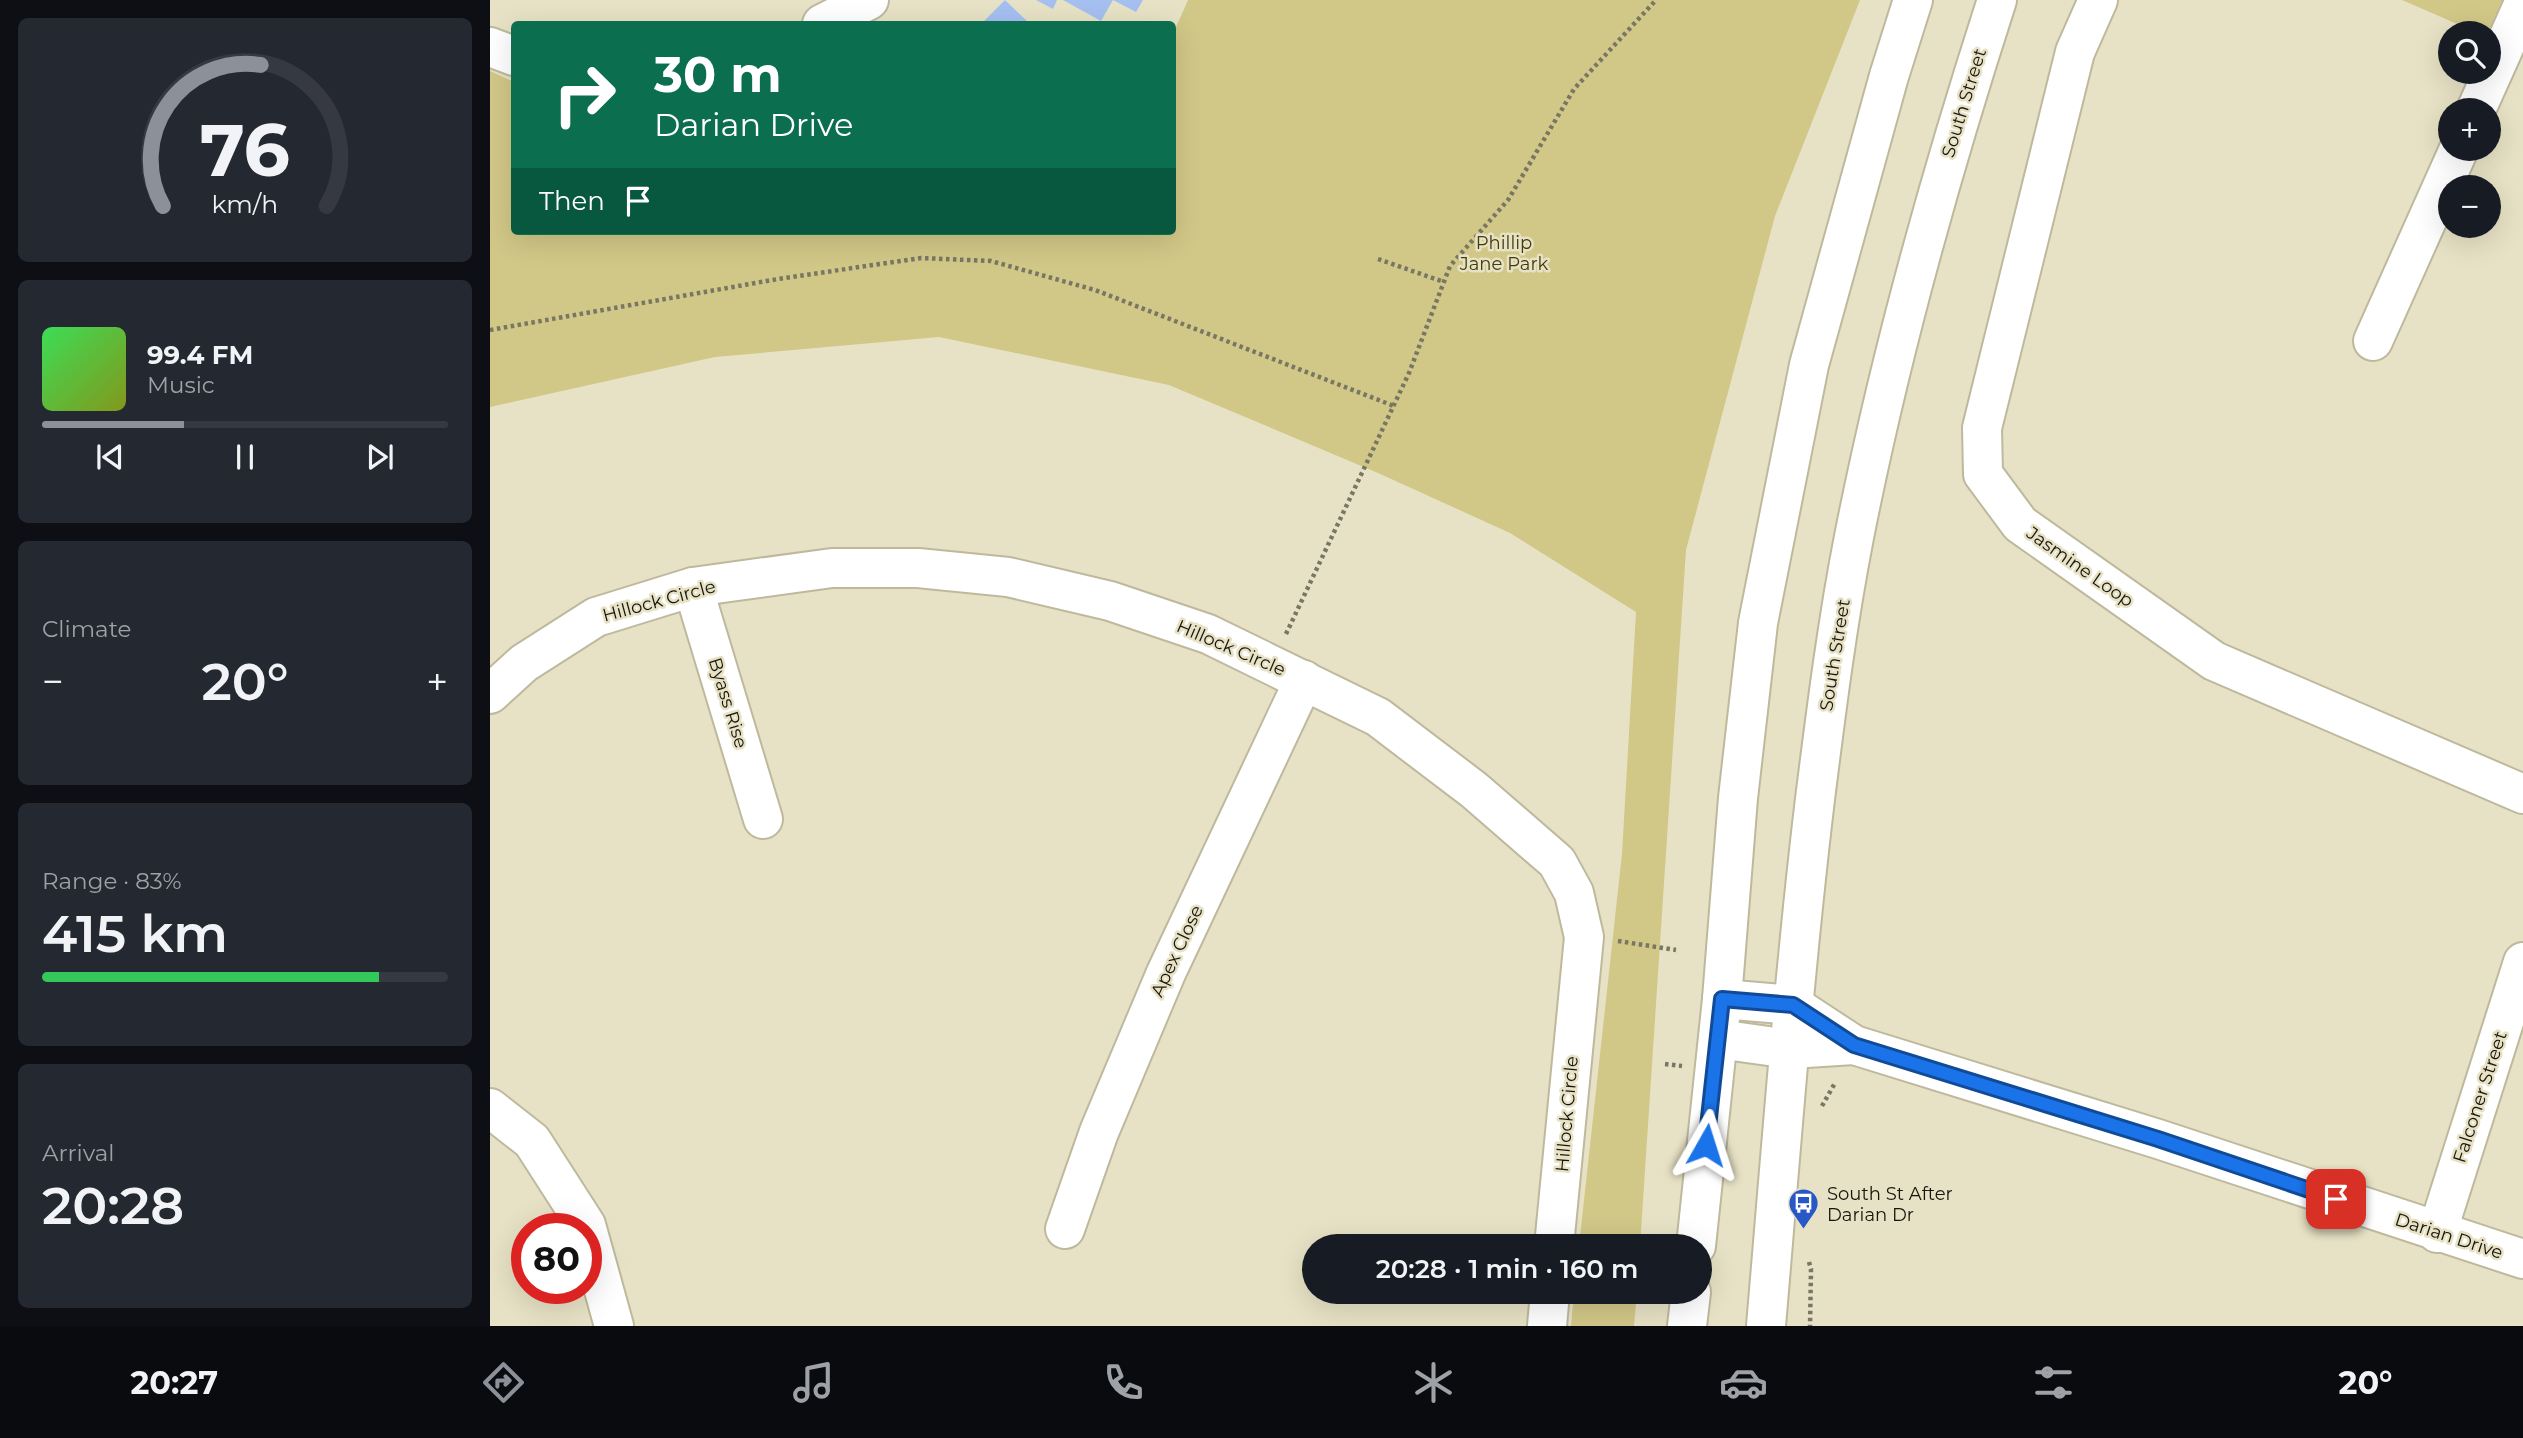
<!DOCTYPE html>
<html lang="en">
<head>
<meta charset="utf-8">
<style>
  body { margin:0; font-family:Montserrat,sans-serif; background:#242831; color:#f1f3f6; height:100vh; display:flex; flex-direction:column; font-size:26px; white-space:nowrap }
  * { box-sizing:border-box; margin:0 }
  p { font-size:23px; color:#9ea1a6 }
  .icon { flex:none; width:38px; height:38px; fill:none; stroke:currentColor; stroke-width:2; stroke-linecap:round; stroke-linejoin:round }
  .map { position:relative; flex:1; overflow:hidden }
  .sheet { display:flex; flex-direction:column; gap:18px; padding:18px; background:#0d0f14; width:490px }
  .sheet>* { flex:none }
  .top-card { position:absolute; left:21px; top:21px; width:665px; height:214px; border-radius:7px; box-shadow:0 7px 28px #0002; background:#0b6e4f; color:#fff; overflow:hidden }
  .buttons { position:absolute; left:1948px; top:21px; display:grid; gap:14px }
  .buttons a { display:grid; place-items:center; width:63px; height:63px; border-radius:50%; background:#171b24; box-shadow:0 7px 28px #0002; font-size:35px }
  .speed { position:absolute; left:21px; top:1213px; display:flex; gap:14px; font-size:35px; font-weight:700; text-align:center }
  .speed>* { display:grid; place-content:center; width:91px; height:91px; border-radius:50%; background:#171b24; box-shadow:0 7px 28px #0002; line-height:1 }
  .speed .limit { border:10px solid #d22; background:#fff; color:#111 }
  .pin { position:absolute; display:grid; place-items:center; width:60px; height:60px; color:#fff; margin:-30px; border-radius:14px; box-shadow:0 4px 10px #0006 }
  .me { position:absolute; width:77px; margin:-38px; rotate:6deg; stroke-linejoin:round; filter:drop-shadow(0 0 5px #0008) }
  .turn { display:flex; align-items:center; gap:24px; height:147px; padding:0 28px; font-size:32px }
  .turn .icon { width:91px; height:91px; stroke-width:2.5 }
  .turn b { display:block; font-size:49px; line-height:60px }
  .then { display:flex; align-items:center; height:66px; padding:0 28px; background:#0003; gap:14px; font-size:26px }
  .big { font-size:52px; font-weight:600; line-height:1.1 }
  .sheet .card { flex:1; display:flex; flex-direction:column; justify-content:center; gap:10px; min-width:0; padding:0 24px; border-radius:10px; background:#242831 }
  .sheet .dial { align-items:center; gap:0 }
  .dial svg { height:182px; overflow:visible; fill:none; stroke:#363941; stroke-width:7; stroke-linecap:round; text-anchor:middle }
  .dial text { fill:#f1f3f6; stroke:none }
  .song { display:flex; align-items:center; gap:21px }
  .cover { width:84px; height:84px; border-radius:10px; background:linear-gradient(135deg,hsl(130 70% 55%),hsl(70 70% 35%)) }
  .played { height:7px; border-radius:4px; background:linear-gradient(90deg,#8c9099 35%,#363941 35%) }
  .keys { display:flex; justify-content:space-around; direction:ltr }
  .heat { display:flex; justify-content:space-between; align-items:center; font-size:38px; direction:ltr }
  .charge { height:10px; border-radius:5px; background:linear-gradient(90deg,#34c759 83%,#363941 0) }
  .trip { position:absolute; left:812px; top:1234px; width:410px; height:70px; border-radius:35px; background:#171b24; box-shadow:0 7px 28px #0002; font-weight:600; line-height:70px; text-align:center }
  .dock { display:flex; height:112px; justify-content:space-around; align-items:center; background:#090b0e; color:#9ea1a6 }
  .dock .icon { width:49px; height:49px }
  .dock .selected { color:#8c9099 }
  .dock b { font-size:32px; color:#f1f3f6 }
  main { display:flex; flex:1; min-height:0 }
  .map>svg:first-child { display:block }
  .green { fill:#d1c787 }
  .building { fill:#a5bff1 }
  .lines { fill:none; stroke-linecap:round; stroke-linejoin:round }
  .minor-casing { stroke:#beb99d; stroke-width:42 }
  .highway-casing { stroke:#beb99d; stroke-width:42 }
  .path { stroke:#797663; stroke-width:4.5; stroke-dasharray:3.5 3.5; stroke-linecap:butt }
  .minor { stroke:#fff; stroke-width:38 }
  .highway { stroke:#fff; stroke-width:38 }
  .route-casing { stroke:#114b97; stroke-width:18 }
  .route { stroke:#1a73e8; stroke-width:12 }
  .labels { text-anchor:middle; stroke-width:5; stroke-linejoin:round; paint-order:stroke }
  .street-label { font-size:18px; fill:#17150b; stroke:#e7e2c5 }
  .park-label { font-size:18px; fill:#423b0c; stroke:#e7e2c5 }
  .poi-label { font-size:18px; fill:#17150b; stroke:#e7e2c5; text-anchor:start }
</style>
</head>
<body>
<main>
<section class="sheet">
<div class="card dial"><svg viewBox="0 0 100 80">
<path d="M14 69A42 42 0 1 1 86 69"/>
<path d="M14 69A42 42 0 0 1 57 7" stroke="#8c9099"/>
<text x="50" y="56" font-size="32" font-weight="700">76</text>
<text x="50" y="72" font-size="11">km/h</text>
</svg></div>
<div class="card">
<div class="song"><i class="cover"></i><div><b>99.4 FM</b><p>Music</p></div></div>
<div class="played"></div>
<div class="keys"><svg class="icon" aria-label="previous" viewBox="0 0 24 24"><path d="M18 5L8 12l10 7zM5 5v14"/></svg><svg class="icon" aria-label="pause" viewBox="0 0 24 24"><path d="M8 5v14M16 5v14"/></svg><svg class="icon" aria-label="next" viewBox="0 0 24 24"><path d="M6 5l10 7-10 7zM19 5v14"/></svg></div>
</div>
<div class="card"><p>Climate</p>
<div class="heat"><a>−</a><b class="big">20°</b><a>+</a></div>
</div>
<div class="card"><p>Range · 83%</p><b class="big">415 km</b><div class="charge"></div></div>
<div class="card"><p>Arrival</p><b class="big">20:28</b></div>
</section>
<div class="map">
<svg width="2033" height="1326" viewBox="0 0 2033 1326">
  <rect width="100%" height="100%" fill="#e7e2c5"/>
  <!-- green -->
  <g class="green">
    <polygon points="698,0 1370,0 1285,216 1196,550 1150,1246 1089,1246 1132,854 1146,612 1020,533 888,473 679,385 449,337 225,357 0,407 0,71 24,82 24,231 682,231 683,34"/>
    <polygon points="1912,0 2033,0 2033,53 1999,38 1998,33 1988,33"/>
    <polygon points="1084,1292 1147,1292 1144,1326 1081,1326"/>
  </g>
  <!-- building -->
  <g class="building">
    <polygon points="515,0 537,21 534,24 498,24 494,21"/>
    <polygon points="546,0 567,0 563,9"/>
    <polygon points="573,0 653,0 646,12 623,0 611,21"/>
  </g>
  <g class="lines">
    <defs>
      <g id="minor">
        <polyline points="1608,0 1585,52 1492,428 1493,474 1530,524 1724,661 2033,794"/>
        <polyline points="332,24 379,0"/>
        <polyline points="0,47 24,56"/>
        <polyline points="1986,110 2033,5"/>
        <polyline points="1883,341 1969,149"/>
        <polyline points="203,587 273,819"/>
        <polyline points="0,694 34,663 106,617 203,587 342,568 428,568 518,577 620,601 718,634 888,717 984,790 1067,862 1084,893 1094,937 1064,1246"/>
        <polyline points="1232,999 1303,1005 1364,1045 1668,1139 2033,1259"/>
        <polyline points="1228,1039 1300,1049 1364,1045"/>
        <polyline points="0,1108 42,1141 96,1225 124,1326"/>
        <polyline points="575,1229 609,1132 676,973 814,680"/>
        <polyline points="1947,1233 2033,962"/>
        <polyline points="1057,1326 1060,1292"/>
      </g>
      <g id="highway">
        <polyline points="1206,1246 1232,999 1248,798 1268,623 1319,365 1399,76 1423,0"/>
        <polyline points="1197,1326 1201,1292"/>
        <path d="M1276 1326C1291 1150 1304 974 1325 799 1336 712 1347 624 1364 537 1400 355 1450 176 1507 0"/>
      </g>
    </defs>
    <!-- minor casing -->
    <use href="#minor" class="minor-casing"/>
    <!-- highway casing -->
    <use href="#highway" class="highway-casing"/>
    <!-- path -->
    <g class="path">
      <polyline points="888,259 954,282"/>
      <polyline points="0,330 288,279 431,258 501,261 605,290 904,406"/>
      <polyline points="796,634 919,373 960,266 1018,200 1084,89 1166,0"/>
      <polyline points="1128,941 1186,950"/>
      <polyline points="1175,1064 1192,1066"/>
      <polyline points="1332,1106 1345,1083"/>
      <polyline points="1319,1262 1321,1269 1320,1326"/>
    </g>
    <!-- minor -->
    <use href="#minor" class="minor"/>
    <!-- highway -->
    <use href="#highway" class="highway"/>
  </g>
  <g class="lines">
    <defs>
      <polyline id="route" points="1216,1145 1232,999 1303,1005 1364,1045 1668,1139 1846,1199"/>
    </defs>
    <!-- route casing -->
    <use href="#route" class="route-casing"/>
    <!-- route -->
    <use href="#route" class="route"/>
  </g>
  <!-- icons -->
  <defs>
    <symbol id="bus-pin" viewBox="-11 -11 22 30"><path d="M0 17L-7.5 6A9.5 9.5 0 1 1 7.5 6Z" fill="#2858c6" stroke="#e7e2c5"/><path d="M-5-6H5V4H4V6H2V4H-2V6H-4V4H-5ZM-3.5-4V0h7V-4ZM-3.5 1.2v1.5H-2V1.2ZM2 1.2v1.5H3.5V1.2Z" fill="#fff"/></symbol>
  </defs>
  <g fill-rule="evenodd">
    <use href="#bus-pin" x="1296" y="1186" width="35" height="47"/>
  </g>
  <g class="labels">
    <!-- street labels -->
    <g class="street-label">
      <text transform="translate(1474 103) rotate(-73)" y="6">South Street</text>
      <text transform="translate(1590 567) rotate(35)" y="6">Jasmine Loop</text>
      <text transform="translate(169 601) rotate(-15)" y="6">Hillock Circle</text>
      <text transform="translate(741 648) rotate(23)" y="6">Hillock Circle</text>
      <text transform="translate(1345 655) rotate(-81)" y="6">South Street</text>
      <text transform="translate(238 703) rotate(73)" y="6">Byass Rise</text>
      <text transform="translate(687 951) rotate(-65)" y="6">Apex Close</text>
      <text transform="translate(1990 1097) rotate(-72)" y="6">Falconer Street</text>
      <text transform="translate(1077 1114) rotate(-85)" y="6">Hillock Circle</text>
      <text transform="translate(1959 1236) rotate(18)" y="6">Darian Drive</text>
    </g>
    <!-- park labels -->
    <g class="park-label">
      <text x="1014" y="249">Phillip<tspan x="1014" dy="21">Jane Park</tspan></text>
    </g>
    <!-- poi labels -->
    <g class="poi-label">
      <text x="1337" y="1200">South St After<tspan x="1337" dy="21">Darian Dr</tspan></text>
    </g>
  </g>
</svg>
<div class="buttons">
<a><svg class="icon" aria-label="search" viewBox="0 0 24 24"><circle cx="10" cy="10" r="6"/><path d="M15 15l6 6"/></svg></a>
<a>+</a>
<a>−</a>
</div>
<div class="speed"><div class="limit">80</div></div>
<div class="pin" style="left:1846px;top:1199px;background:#d93025"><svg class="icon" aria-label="arrive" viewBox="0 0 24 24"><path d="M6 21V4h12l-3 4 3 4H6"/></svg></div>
<svg class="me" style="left:1216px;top:1145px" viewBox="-20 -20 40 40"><path d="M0-17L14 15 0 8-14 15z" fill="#1a73e8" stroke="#fff" stroke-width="4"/></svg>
<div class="trip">20:28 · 1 min · 160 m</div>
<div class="top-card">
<div class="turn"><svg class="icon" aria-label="right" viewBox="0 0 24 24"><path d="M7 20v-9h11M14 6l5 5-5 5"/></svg><div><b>30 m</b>Darian Drive</div></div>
<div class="then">Then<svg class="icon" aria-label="arrive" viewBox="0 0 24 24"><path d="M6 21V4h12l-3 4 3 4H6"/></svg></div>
</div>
</div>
</main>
<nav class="dock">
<b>20:27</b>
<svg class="icon selected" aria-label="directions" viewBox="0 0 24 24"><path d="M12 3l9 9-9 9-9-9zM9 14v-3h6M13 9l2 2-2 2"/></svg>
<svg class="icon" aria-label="music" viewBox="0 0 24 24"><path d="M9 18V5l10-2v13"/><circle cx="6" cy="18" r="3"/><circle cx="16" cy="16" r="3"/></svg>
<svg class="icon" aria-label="phone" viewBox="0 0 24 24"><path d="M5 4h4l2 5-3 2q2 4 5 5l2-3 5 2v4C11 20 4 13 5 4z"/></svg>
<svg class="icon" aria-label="climate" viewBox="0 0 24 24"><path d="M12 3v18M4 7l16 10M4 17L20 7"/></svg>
<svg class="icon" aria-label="car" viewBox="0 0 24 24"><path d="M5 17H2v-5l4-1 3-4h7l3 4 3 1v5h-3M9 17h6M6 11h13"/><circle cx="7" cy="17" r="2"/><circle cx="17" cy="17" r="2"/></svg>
<svg class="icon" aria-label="filters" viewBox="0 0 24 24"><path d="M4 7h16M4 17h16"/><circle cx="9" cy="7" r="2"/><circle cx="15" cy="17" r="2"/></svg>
<b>20°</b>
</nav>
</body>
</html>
